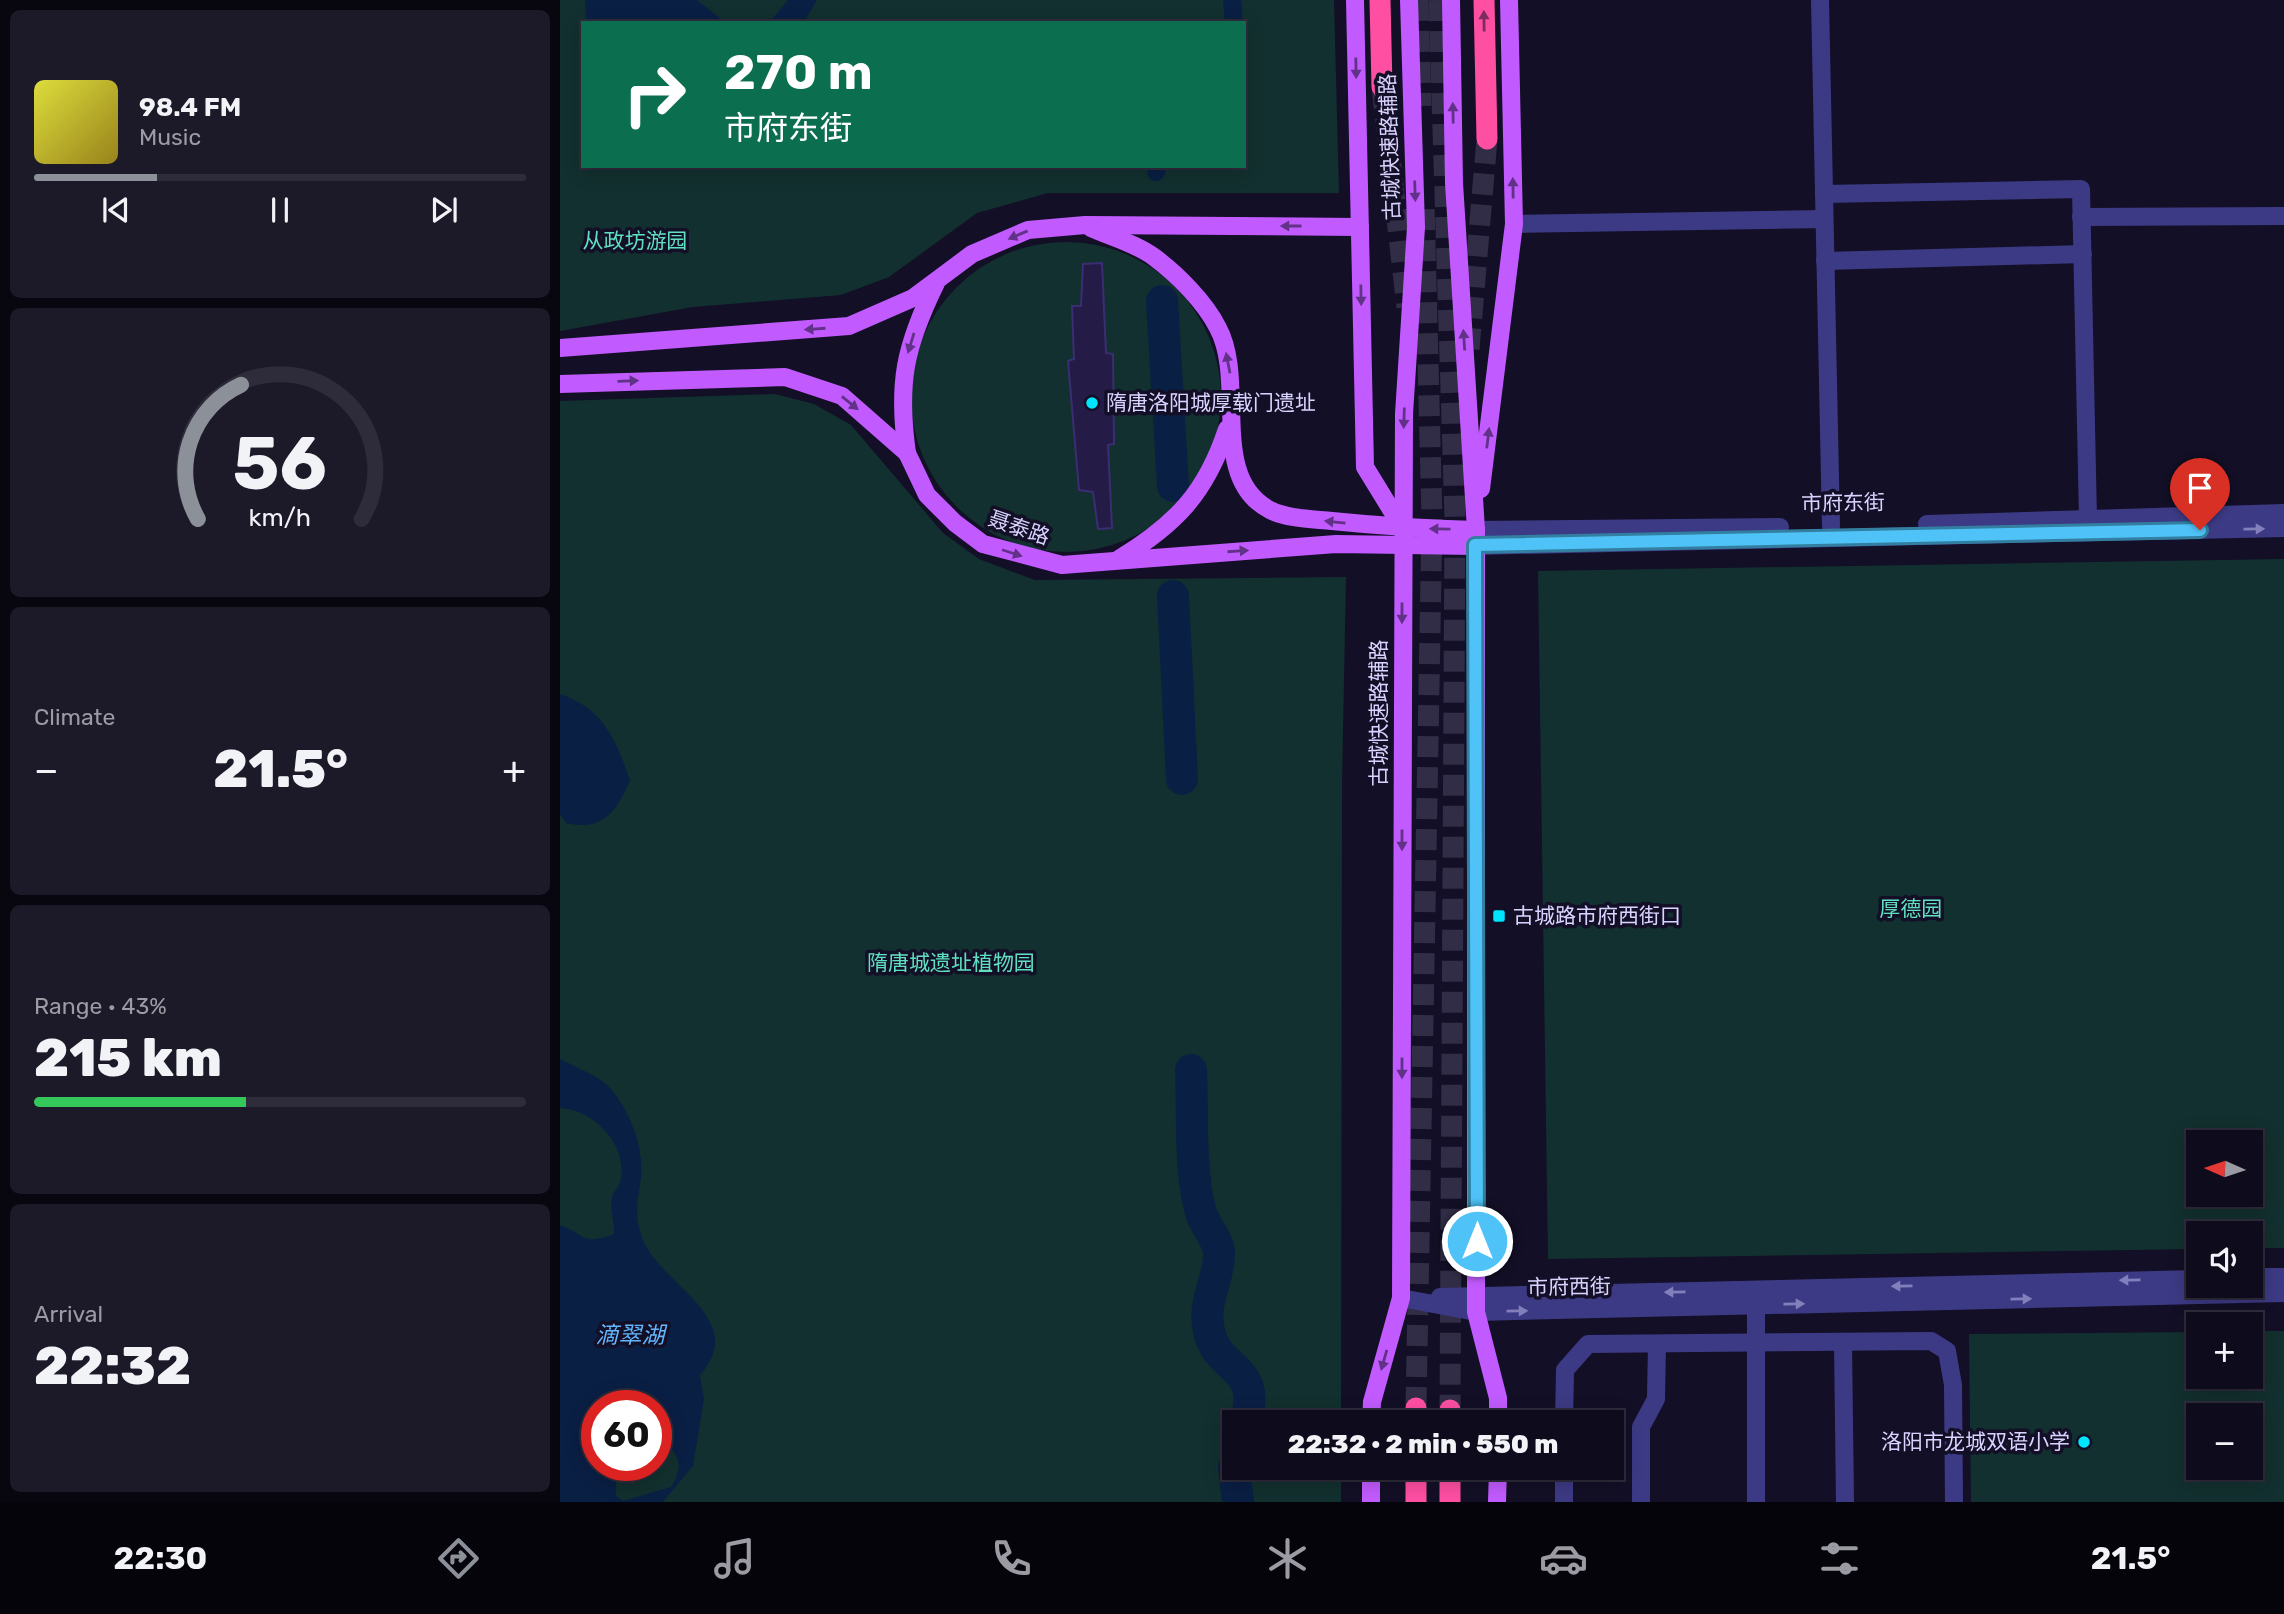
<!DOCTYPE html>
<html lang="en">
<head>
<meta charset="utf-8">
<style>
  body { margin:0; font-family:Rubik,"Noto Sans SC",sans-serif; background:#1c1929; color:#f1f3f6; height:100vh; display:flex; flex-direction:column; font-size:26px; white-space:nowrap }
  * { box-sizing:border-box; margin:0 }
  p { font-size:23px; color:#9b9ba3 }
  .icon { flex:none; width:38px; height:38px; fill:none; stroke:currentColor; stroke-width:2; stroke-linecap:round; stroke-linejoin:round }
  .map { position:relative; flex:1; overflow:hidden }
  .panel { display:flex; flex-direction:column; gap:10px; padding:10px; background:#08060f; width:560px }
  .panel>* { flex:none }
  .top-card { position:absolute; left:21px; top:21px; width:665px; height:147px; border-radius:0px; box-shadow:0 4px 18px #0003,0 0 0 2px #2e2b3b; background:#0b6e4f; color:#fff; overflow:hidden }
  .needle { width:46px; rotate:273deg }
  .buttons { position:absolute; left:1626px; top:1130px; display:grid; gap:14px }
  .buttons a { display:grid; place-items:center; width:77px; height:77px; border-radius:0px; background:#0e0b1c; box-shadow:0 4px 18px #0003,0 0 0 2px #2e2b3b; font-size:35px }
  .speed { position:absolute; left:21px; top:1390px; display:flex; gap:14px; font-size:35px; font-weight:700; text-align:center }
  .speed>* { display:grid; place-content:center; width:91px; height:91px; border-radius:50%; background:#0e0b1c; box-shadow:0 4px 18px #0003,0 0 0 2px #2e2b3b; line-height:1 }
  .speed .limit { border:10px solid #d22; background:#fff; color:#111 }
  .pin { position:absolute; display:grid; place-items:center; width:60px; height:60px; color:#fff; margin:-72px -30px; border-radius:50% 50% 50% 0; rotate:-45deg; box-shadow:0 0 7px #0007 }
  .pin .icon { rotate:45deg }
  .me { position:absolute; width:77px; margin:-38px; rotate:0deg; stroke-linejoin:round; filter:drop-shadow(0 0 5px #0008) }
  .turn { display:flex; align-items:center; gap:24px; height:147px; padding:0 28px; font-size:32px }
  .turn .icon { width:91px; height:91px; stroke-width:2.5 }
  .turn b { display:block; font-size:49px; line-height:60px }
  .big { font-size:52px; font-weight:800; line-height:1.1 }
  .panel .tile { flex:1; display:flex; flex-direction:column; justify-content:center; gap:10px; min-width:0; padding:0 24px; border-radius:10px; background:#1c1929 }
  .panel .dial { align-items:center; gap:0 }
  .dial svg { height:182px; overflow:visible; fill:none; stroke:#2e2b3b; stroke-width:7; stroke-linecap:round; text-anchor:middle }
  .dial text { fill:#f1f3f6; stroke:none }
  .song { display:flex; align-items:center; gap:21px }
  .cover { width:84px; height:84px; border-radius:10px; background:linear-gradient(135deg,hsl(60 70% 55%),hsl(50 70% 35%)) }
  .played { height:7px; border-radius:4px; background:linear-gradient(90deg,#8c9099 25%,#2e2b3b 25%) }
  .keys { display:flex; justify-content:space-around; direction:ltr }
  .heat { display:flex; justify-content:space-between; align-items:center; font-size:38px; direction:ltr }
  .charge { height:10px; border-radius:5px; background:linear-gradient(90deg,#34c759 43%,#2e2b3b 0) }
  .trip { position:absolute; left:662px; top:1410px; width:402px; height:70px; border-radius:0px; background:#0e0b1c; box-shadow:0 4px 18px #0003,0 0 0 2px #2e2b3b; font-weight:800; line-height:70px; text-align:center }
  .dock { display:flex; height:112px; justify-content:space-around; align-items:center; background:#06040b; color:#9b9ba3 }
  .dock .icon { width:49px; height:49px }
  .dock .active { color:#8c9099 }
  .dock b { font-size:32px; color:#f1f3f6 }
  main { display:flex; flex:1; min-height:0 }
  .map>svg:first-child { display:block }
  .green { fill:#12302f; fill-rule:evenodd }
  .water { fill:#0a1f44; fill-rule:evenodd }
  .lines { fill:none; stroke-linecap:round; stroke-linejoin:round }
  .canal { stroke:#0a1f44; stroke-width:18 }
  .river { stroke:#0a1f44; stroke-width:32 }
  .building { fill:#241b47; stroke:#3b2d73; stroke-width:2 }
  .highway-tunnel { stroke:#312d47; stroke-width:21; stroke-dasharray:21 10; stroke-linecap:butt }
  .minor { stroke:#3d3a85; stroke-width:18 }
  .major { stroke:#c25bff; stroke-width:18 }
  .highway { stroke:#ff4fa3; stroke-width:21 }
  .oneway { fill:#7d2c5e }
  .oneway2 { fill:#623188 }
  .oneway3 { fill:#837fbc }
  .route-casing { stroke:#337fa1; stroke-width:18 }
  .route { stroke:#4fc3f7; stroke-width:12 }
  .poi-dot { fill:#00e5ff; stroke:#130f26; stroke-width:2.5 }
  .labels { text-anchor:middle; stroke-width:7; stroke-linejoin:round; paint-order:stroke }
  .street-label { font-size:21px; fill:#d9d4ff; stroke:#130f26 }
  .park-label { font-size:21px; fill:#5fe0c0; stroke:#130f26 }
  .poi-label { font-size:21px; fill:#d9d4ff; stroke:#130f26; text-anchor:start }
  .water-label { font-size:23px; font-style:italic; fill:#62b6ff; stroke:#130f26 }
</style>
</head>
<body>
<main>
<section class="panel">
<div class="tile">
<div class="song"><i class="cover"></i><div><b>98.4 FM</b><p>Music</p></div></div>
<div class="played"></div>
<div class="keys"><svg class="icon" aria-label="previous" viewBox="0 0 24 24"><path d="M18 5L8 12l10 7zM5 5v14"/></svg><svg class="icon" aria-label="pause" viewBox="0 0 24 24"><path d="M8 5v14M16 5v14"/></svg><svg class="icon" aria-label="next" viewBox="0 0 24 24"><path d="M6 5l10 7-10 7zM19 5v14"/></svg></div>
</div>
<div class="tile dial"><svg viewBox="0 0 100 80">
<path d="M14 69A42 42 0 1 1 86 69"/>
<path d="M14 69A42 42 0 0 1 33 10" stroke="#8c9099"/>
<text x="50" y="56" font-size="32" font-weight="700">56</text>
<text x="50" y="72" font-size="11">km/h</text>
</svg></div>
<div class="tile"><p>Climate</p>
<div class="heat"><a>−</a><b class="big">21.5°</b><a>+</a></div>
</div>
<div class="tile"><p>Range · 43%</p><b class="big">215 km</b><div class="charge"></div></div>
<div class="tile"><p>Arrival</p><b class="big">22:32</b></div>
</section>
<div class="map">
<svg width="1724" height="1502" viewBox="0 0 1724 1502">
  <rect width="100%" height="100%" fill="#130f26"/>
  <!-- green -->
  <g class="green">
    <path d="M0 0H774L779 193H488L417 213 329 277 281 295 133 307 0 331ZM23 23H684V166H23Z"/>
    <circle cx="506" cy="397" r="155"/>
    <path d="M215 394 254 404 291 425 383 533 419 559 475 580 786 577 782 784 781 1423H674V1468H781V1502H0V401ZM37 1405H96V1465H37Z"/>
    <path d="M1724 559V1248H1691L1690 1234H1638V1249L988 1259 978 571ZM1638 1143H1690V1195H1638Z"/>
    <path d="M1691 1331H1724V1502H1411L1409 1334 1638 1332V1377H1690ZM1638 1416H1690V1468H1638Z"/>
  </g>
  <!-- water -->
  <g class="water">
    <polygon points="25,0 137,0 166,23 26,23"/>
    <polygon points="228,0 257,0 243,23 204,23 213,18"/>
    <path d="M0 694C43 708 56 740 70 780 57 811 43 832 6 823L0 814Z"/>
    <path d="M0 1059C15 1067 40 1076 50 1088 70 1111 84 1147 81 1177 78 1202 73 1214 83 1240 101 1285 190 1319 140 1375L144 1399 133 1466 103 1502H0V1225C26 1234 20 1246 54 1234 55 1222 49 1210 52 1197 53 1192 58 1188 60 1183 70 1147 34 1109 0 1108ZM37 1405H96V1438H101C119 1455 125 1465 111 1487L63 1501 56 1496V1465H37Z"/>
  </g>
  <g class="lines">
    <!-- canal -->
    <g class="canal">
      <polyline points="672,0 674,23"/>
      <polyline points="596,172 597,166"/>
    </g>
    <!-- river -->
    <g class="river">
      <polyline points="602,301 613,486"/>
      <polyline points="613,596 622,779"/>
      <path d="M631 1070C633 1114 629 1171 641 1213 645 1226 658 1239 659 1252 660 1279 642 1300 649 1331 657 1372 704 1365 685 1423"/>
      <polyline points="674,1468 678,1502"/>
    </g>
  </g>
  <!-- building -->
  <polygon class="building" points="542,263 546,353 553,354 554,444 548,445 552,528 538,529 533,492 519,490 508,361 514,359 512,306 521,306 523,264"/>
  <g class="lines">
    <!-- highway-tunnel -->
    <g class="highway-tunnel">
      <polyline points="858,0 861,106"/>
      <polyline points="879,0 895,519 890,1410"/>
      <polyline points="822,87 847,307"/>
      <polyline points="909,349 927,139"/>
      <polyline points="856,1408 872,520 864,205"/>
    </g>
    <!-- minor -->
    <g class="minor">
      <polyline points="1260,0 1271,526"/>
      <polyline points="1264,194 1521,189 1528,519"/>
      <polyline points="1521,217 1724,216"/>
      <polyline points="954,224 1264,219"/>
      <polyline points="1265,261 1523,254"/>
      <polyline points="1367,524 1724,513"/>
      <polyline points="916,530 1220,527"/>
      <polyline points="915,546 1724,528"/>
      <polyline points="1690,1277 1724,1277"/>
      <polyline points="880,1297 1638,1279"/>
      <polyline points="841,1298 916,1312 1724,1293"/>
      <polyline points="1283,1343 1285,1502"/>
      <polyline points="1004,1423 1005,1370 1028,1344 1371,1341 1387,1351 1393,1385 1394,1502"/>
      <polyline points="1004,1502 1004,1468"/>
      <polyline points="1081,1502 1081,1427 1096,1399 1097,1344"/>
      <polyline points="1196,1502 1196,1305"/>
    </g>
    <!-- major -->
    <g class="major">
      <polyline points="795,0 805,467 843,529"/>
      <polyline points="891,0 894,183 916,530 916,1312 938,1398 938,1423"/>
      <path d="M531 228C551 237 577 244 594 257 617 274 645 302 658 328 687 382 648 478 710 510 728 519 753 519 772 521 821 526 868 529 916 530"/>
      <polyline points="0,348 289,326 353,298 412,254 468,230 525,225 800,227"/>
      <polyline points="0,384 225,377 282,396 347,453 367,495 395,523 423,544 502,565 776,544 915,546"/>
      <path d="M347 453C337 383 345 346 376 283"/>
      <polyline points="921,489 954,224 949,0"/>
      <path d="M559 559C616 524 646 493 667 429"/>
      <polyline points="811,1423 812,1402 841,1298 844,414 856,227 849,0"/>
      <polyline points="811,1502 811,1468"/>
      <polyline points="937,1502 938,1468"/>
    </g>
    <!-- highway -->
    <g class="highway">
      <polyline points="820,0 822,87"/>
      <polyline points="924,0 927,139"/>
      <polyline points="856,1423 856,1408"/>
      <polyline points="890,1423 890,1410"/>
      <polyline points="856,1502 856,1468"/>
      <polyline points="890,1502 890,1468"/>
    </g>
  </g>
  <!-- one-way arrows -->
  <defs><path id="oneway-solid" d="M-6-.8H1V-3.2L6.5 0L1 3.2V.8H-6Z" transform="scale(1.75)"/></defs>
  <use class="oneway" href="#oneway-solid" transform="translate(924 21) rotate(-91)"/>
  <g class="oneway2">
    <use href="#oneway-solid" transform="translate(796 68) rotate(89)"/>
    <use href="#oneway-solid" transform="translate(893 113) rotate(-91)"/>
    <use href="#oneway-solid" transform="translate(953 188) rotate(-91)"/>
    <use href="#oneway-solid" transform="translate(855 191) rotate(88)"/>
    <use href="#oneway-solid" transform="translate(731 226) rotate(-180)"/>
    <use href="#oneway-solid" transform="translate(458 235) rotate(157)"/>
    <use href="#oneway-solid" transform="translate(801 295) rotate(89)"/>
    <use href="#oneway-solid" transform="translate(255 329) rotate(176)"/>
    <use href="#oneway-solid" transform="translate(904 340) rotate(-94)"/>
    <use href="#oneway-solid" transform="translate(351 343) rotate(107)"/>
    <use href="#oneway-solid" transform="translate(668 363) rotate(-101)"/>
    <use href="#oneway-solid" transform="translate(68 381) rotate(-2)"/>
    <use href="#oneway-solid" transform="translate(290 403) rotate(39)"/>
    <use href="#oneway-solid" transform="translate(844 418) rotate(92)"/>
    <use href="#oneway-solid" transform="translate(928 438) rotate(-83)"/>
    <use href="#oneway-solid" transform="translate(775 522) rotate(-174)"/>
    <use href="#oneway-solid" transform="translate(880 529) rotate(-179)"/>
    <use href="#oneway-solid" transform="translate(678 551) rotate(-4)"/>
    <use href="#oneway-solid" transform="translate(452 553) rotate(18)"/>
    <use href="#oneway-solid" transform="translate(842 613) rotate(90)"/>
    <use href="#oneway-solid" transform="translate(842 840) rotate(90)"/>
    <use href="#oneway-solid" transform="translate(842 1068) rotate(90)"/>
    <use href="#oneway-solid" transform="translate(824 1360) rotate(106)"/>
  </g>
  <g class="oneway3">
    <use href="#oneway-solid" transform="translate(1694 529) rotate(-1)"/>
    <use href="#oneway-solid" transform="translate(1570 1280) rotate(179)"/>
    <use href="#oneway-solid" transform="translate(1342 1286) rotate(179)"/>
    <use href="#oneway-solid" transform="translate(1115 1292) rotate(179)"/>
    <use href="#oneway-solid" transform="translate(1461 1299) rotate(-1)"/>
    <use href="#oneway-solid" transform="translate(1234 1304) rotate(-1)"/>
    <use href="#oneway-solid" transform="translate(957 1311) rotate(-1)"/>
  </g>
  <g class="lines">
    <defs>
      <polyline id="route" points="917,1241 915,545 1640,530"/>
    </defs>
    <!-- route casing -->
    <use href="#route" class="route-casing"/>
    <!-- route -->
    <use href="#route" class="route"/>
  </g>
  <!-- markers -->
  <g class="poi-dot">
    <circle cx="532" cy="403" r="7"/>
    <rect x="932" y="909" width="14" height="14" rx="3.5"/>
    <circle cx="1524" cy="1442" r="7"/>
  </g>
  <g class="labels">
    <!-- street labels -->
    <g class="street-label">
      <text transform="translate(830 147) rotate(-92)" y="7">古城快速路辅路</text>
      <text transform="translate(1283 503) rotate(-1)" y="7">市府东街</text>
      <text transform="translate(459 528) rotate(19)" y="7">聂泰路</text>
      <text transform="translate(819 713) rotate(-90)" y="7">古城快速路辅路</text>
      <text transform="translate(1009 1287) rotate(-1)" y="7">市府西街</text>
    </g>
    <!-- park labels -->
    <g class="park-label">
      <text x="75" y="248">从政坊游园</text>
      <text x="1351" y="916">厚德园</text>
      <text x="391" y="970">隋唐城遗址植物园</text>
    </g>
    <!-- poi labels -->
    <g class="poi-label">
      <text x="546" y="410">隋唐洛阳城厚载门遗址</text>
      <text x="953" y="923">古城路市府西街口</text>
      <text x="1510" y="1449" text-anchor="end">洛阳市龙城双语小学</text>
    </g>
    <!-- water labels -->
    <g class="water-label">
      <text x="70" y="1343">滴翠湖</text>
    </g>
  </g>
</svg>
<div class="buttons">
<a><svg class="needle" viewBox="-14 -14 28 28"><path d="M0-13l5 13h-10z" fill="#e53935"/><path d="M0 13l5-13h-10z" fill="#9b9ba3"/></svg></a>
<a><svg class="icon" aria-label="sound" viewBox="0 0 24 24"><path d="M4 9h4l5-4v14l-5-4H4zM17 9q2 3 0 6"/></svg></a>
<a>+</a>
<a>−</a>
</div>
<div class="speed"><div class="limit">60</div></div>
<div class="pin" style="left:1640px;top:530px;background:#d93025"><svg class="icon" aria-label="arrive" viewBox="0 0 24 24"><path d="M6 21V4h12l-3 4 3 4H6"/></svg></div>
<svg class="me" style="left:917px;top:1241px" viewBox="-20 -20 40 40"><circle r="17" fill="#4fc3f7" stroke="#fff" stroke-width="3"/><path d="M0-11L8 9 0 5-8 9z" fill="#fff"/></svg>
<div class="trip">22:32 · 2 min · 550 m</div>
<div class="top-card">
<div class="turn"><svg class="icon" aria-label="right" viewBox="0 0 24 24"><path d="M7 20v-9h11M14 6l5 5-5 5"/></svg><div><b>270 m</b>市府东街</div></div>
</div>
</div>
</main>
<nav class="dock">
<b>22:30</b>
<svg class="icon active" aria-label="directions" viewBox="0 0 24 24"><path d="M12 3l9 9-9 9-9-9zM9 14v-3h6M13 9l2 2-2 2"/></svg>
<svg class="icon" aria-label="music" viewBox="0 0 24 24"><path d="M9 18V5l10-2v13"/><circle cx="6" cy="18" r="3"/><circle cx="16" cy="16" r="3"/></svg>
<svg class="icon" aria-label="phone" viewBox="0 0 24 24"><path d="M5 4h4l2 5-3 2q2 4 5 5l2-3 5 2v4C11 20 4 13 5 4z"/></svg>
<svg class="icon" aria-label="climate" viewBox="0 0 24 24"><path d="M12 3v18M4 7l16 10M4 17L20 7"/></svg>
<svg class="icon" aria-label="car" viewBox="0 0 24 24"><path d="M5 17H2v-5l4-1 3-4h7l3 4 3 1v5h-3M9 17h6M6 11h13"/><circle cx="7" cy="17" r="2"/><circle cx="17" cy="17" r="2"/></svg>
<svg class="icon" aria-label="filters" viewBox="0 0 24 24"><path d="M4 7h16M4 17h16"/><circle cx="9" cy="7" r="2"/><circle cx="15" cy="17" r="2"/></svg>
<b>21.5°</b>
</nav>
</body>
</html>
